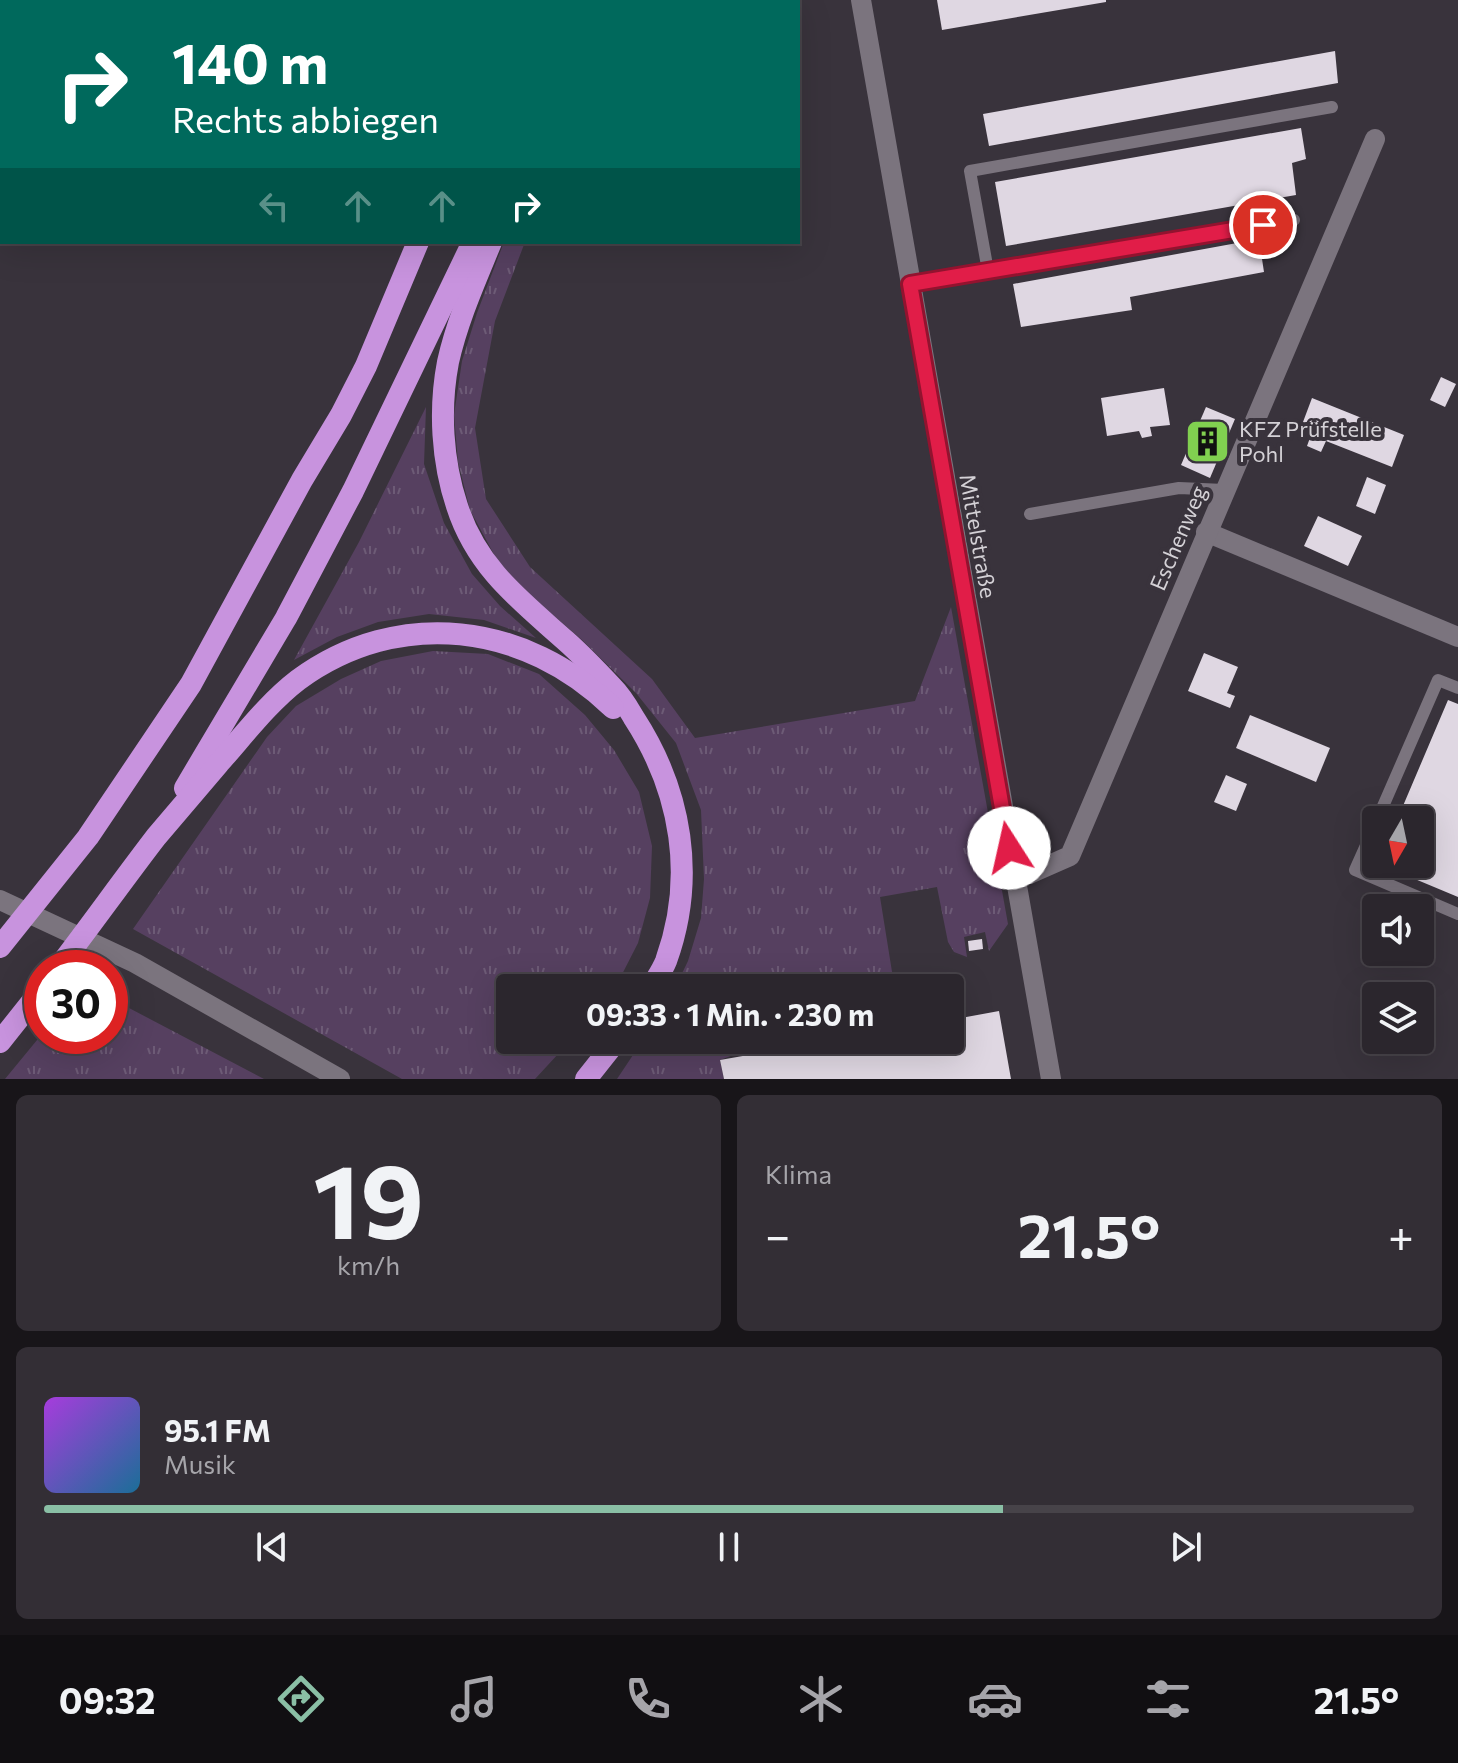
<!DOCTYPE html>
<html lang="de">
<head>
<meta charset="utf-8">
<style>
  body { margin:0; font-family:Commissioner,sans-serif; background:#332e35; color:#f1f3f6; height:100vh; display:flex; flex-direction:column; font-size:30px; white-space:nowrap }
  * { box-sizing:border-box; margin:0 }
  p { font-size:26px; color:#a6a5aa }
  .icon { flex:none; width:44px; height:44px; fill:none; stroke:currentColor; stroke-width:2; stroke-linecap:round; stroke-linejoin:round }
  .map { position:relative; height:1079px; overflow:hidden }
  .side { display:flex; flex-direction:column; gap:16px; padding:16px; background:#181519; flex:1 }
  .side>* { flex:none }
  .banner { position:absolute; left:0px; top:0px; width:800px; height:244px; box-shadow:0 8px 32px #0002,0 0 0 2px #474349; background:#00695c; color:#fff; overflow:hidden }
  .needle { width:52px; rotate:189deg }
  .tools { position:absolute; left:1362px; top:806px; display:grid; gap:16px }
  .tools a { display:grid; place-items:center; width:72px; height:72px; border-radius:8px; background:#2b262d; box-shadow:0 8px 32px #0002,0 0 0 2px #474349; font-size:40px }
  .speed { position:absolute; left:24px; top:950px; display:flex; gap:16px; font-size:40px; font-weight:700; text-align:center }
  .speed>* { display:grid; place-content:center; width:104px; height:104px; border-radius:50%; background:#2b262d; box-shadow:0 8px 32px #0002,0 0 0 2px #474349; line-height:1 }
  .speed .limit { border:12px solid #d22; background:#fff; color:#111 }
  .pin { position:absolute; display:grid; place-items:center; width:68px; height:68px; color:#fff; margin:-34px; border:4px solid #fff; border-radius:50%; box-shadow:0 2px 8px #0007 }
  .me { position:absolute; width:88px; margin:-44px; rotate:350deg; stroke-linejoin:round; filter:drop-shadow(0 0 6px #0008) }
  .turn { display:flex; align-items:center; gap:28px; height:168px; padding:0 40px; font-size:36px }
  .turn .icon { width:104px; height:104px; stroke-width:2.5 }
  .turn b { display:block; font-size:56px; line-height:68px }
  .lanes { display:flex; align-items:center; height:76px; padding:0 40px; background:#0003; justify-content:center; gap:40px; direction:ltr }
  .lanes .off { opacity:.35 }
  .big { font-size:60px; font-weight:700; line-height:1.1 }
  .side .widget { flex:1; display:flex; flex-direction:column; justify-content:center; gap:12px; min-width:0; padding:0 28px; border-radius:12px; background:#332e35 }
  .side .dial { align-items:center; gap:0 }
  .dial b { font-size:104px; line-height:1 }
  .song { display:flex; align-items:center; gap:24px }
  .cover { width:96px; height:96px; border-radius:12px; background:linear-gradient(135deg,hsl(280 70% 55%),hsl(200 70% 35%)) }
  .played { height:8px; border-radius:4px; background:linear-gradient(90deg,#8abfa5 70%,#474349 70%) }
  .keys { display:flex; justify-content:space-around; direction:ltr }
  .heat { display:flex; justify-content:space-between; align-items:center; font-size:44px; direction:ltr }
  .side .tiles { flex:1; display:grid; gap:16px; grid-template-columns:1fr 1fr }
  .widget:last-child { grid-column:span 2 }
  .trip { position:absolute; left:496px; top:974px; width:468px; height:80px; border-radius:8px; background:#2b262d; box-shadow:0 8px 32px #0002,0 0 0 2px #474349; font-weight:700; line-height:80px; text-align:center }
  .dock { display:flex; height:128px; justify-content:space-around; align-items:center; background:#110f12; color:#a6a5aa }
  .dock .icon { width:56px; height:56px }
  .dock .current { color:#8abfa5 }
  .dock b { font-size:36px; color:#f1f3f6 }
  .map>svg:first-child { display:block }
  .grass { fill:url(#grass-tufts) }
  .building { fill:#dfd7e2 }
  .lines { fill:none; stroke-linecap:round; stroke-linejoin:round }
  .service { stroke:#7b747e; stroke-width:12 }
  .minor { stroke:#7b747e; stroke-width:20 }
  .secondary { stroke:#7b747e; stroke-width:20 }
  .trunk { stroke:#c893de; stroke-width:22 }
  .route-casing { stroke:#92132f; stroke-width:20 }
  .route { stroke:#e11d48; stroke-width:14 }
  .labels { text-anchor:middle; stroke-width:8; stroke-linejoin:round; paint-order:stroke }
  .poi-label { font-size:22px; fill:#d4d1d6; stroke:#39333c; text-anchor:start }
  .street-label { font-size:22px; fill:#d4d1d6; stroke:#39333c }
</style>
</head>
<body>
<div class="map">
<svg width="1458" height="1079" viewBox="0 0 1458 1079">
  <defs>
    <pattern id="grass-tufts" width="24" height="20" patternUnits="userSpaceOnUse" patternTransform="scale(2)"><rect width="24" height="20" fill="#564060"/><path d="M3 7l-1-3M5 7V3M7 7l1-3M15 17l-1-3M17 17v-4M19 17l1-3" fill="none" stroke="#6d5b76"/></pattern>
  </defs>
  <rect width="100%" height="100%" fill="#39333c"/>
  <!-- grass -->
  <g class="grass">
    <polygon points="504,242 525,242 495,321 475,428 486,499 530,567 652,679 695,738 915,701 951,607 1008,924 989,951 985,932 964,937 967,957 954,952 948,942 937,887 880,897 893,978 877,988 675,988 688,961 701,918 704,879 701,810 676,743 636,693 581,639 525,591 497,560 470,510 458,462 454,415 462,361 477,313"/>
    <polygon points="426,407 424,464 444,523 472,574 500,606 536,638 484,620 429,614 378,622 337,637 294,660 359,542"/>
    <polygon points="433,651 488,654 539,674 585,715 614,750 639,792 652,846 650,898 638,943 615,988 510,988 510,1040 571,1040 535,1079 402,1079 133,929 267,737 296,706 341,679 381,661"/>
    <polygon points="110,998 264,1079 5,1079 42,1034 42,1036 110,1036"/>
    <polygon points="643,1040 734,1040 736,1054 720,1060 724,1079 617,1079"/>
  </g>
  <!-- building -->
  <g class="building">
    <polygon points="937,0 1106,0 1106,2 942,30"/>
    <polygon points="1335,51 1338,83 989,146 983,114"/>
    <polygon points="1301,128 1306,159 1292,163 1296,195 1006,246 995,182"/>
    <polygon points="1259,239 1264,272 1130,297 1132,310 1021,327 1013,284"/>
    <polygon points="1441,377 1456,384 1445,407 1430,400"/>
    <polygon points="1164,388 1170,425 1150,427 1152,436 1142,438 1139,431 1107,436 1101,398"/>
    <polygon points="1312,398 1404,435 1392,467 1326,441 1321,452 1307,446 1311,435 1300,430"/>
    <polygon points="1206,407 1235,419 1210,478 1181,465"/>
    <polygon points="1367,477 1386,485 1375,514 1356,506"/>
    <polygon points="1318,516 1362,536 1348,566 1304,546"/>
    <polygon points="1204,653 1238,667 1227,693 1235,696 1230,708 1188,691"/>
    <polygon points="1448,700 1458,704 1458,897 1379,864 1420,864 1420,820 1397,820"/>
    <polygon points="1250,715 1330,748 1316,782 1236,748"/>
    <polygon points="1226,775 1247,784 1236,811 1214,802"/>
    <polygon points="982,939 983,949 969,951 968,941"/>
    <polygon points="999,1011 1011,1079 724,1079 720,1060 834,1040 950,1040 950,1020"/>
  </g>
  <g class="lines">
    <!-- service -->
    <g class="service">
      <polyline points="988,271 970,171 1332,107"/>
      <polyline points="910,284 1294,220"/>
      <polyline points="1030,514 1179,488 1224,490"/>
      <polyline points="1377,820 1438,680 1458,688"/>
      <polyline points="1376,823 1355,870 1458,914"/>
    </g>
    <!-- minor -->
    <g class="minor">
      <polyline points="861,0 1051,1079"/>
      <polyline points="1206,532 1458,637"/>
      <polyline points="1014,877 1029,874 1070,856 1375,139"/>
    </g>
    <!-- secondary -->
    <polyline class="secondary" points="0,900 135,963 340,1079"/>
    <!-- trunk -->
    <g class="trunk">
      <polyline points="502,2 502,0"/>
      <polyline points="556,2 556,0"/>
      <path d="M491 242C475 281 457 321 448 362 439 409 442 461 457 506 477 568 520 600 566 641 583 656 598 672 613 688 622 697 628 708 634 718 682 792 696 878 666 961 662 971 656 979 651 988"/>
      <polyline points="185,788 286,618 353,491 473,242"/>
      <polyline points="0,947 88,837 191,684 302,480 341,415 366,366 418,242"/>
      <path d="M58 968C91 925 123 880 156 837 177 812 198 788 219 763 244 735 268 703 298 680 399 606 526 623 613 708"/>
      <polyline points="0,1042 42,989"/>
      <polyline points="586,1079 617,1040"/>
    </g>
  </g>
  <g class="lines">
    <defs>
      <polyline id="route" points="1009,848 910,284 1263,225"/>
    </defs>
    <!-- route casing -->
    <use href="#route" class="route-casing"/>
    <!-- route -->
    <use href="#route" class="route"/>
  </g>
  <!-- icons -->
  <defs>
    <symbol id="building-square" viewBox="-11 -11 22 22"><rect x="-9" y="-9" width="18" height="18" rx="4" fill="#81d050" stroke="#39333c"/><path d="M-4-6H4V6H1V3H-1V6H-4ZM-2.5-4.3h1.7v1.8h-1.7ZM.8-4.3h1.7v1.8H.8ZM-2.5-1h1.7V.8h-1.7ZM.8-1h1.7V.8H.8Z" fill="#111"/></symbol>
  </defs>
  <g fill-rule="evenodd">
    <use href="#building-square" x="1182" y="416" width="51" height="51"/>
  </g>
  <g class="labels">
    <!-- poi labels -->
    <g class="poi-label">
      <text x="1239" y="437">KFZ Prüfstelle<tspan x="1239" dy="25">Pohl</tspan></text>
    </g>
    <!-- street labels -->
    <g class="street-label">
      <text transform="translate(978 536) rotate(80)" y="8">Mittelstraße</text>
      <text transform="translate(1178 538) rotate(-67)" y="8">Eschenweg</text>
    </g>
  </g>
</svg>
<div class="tools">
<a><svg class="needle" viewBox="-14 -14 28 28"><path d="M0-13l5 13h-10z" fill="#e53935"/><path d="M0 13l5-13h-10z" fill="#a6a5aa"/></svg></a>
<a><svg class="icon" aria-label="sound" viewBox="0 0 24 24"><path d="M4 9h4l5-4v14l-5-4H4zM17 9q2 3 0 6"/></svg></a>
<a><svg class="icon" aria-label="layers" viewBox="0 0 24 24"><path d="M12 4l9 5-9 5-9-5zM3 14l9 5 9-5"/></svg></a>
</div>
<div class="speed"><div class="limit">30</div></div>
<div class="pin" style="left:1263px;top:225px;background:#d93025"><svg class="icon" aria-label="arrive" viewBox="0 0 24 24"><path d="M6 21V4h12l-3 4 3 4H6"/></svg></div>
<svg class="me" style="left:1009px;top:848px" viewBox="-20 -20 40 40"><circle r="19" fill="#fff"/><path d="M0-13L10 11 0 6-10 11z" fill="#e11d48"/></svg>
<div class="trip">09:33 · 1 Min. · 230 m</div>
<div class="banner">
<div class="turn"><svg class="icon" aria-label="right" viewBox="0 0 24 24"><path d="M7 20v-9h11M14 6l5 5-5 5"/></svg><div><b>140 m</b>Rechts abbiegen</div></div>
<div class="lanes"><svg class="icon off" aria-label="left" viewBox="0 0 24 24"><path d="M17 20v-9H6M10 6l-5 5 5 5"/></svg><svg class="icon off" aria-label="ahead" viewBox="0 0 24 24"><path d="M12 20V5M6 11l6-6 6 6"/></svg><svg class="icon off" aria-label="ahead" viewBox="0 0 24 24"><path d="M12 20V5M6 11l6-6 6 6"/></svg><svg class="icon" aria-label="right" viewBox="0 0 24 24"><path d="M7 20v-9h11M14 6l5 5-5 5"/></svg></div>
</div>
</div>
<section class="side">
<div class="tiles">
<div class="widget dial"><b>19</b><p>km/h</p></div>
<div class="widget"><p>Klima</p>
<div class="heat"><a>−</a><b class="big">21.5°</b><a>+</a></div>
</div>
<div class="widget">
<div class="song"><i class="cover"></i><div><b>95.1 FM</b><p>Musik</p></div></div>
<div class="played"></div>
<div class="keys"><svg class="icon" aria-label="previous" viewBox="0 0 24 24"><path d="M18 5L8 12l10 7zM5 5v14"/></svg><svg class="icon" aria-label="pause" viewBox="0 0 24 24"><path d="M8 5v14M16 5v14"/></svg><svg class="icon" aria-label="next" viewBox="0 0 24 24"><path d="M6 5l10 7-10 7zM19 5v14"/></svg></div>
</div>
</div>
</section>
<nav class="dock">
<b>09:32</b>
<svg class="icon current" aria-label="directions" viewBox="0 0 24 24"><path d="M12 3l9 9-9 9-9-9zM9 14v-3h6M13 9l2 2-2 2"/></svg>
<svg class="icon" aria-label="music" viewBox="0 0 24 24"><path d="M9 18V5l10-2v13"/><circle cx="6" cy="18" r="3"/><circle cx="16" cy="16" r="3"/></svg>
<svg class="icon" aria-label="phone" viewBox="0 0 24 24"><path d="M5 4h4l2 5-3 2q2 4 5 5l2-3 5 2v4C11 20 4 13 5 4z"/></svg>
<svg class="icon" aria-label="climate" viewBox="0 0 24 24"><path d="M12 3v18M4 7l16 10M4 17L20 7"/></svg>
<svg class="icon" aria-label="car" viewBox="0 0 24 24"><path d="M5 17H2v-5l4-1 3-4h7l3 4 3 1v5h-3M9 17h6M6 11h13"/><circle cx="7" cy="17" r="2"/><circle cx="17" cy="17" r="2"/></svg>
<svg class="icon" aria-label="filters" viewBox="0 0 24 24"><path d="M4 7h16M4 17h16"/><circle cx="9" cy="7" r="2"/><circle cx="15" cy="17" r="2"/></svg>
<b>21.5°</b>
</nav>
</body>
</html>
